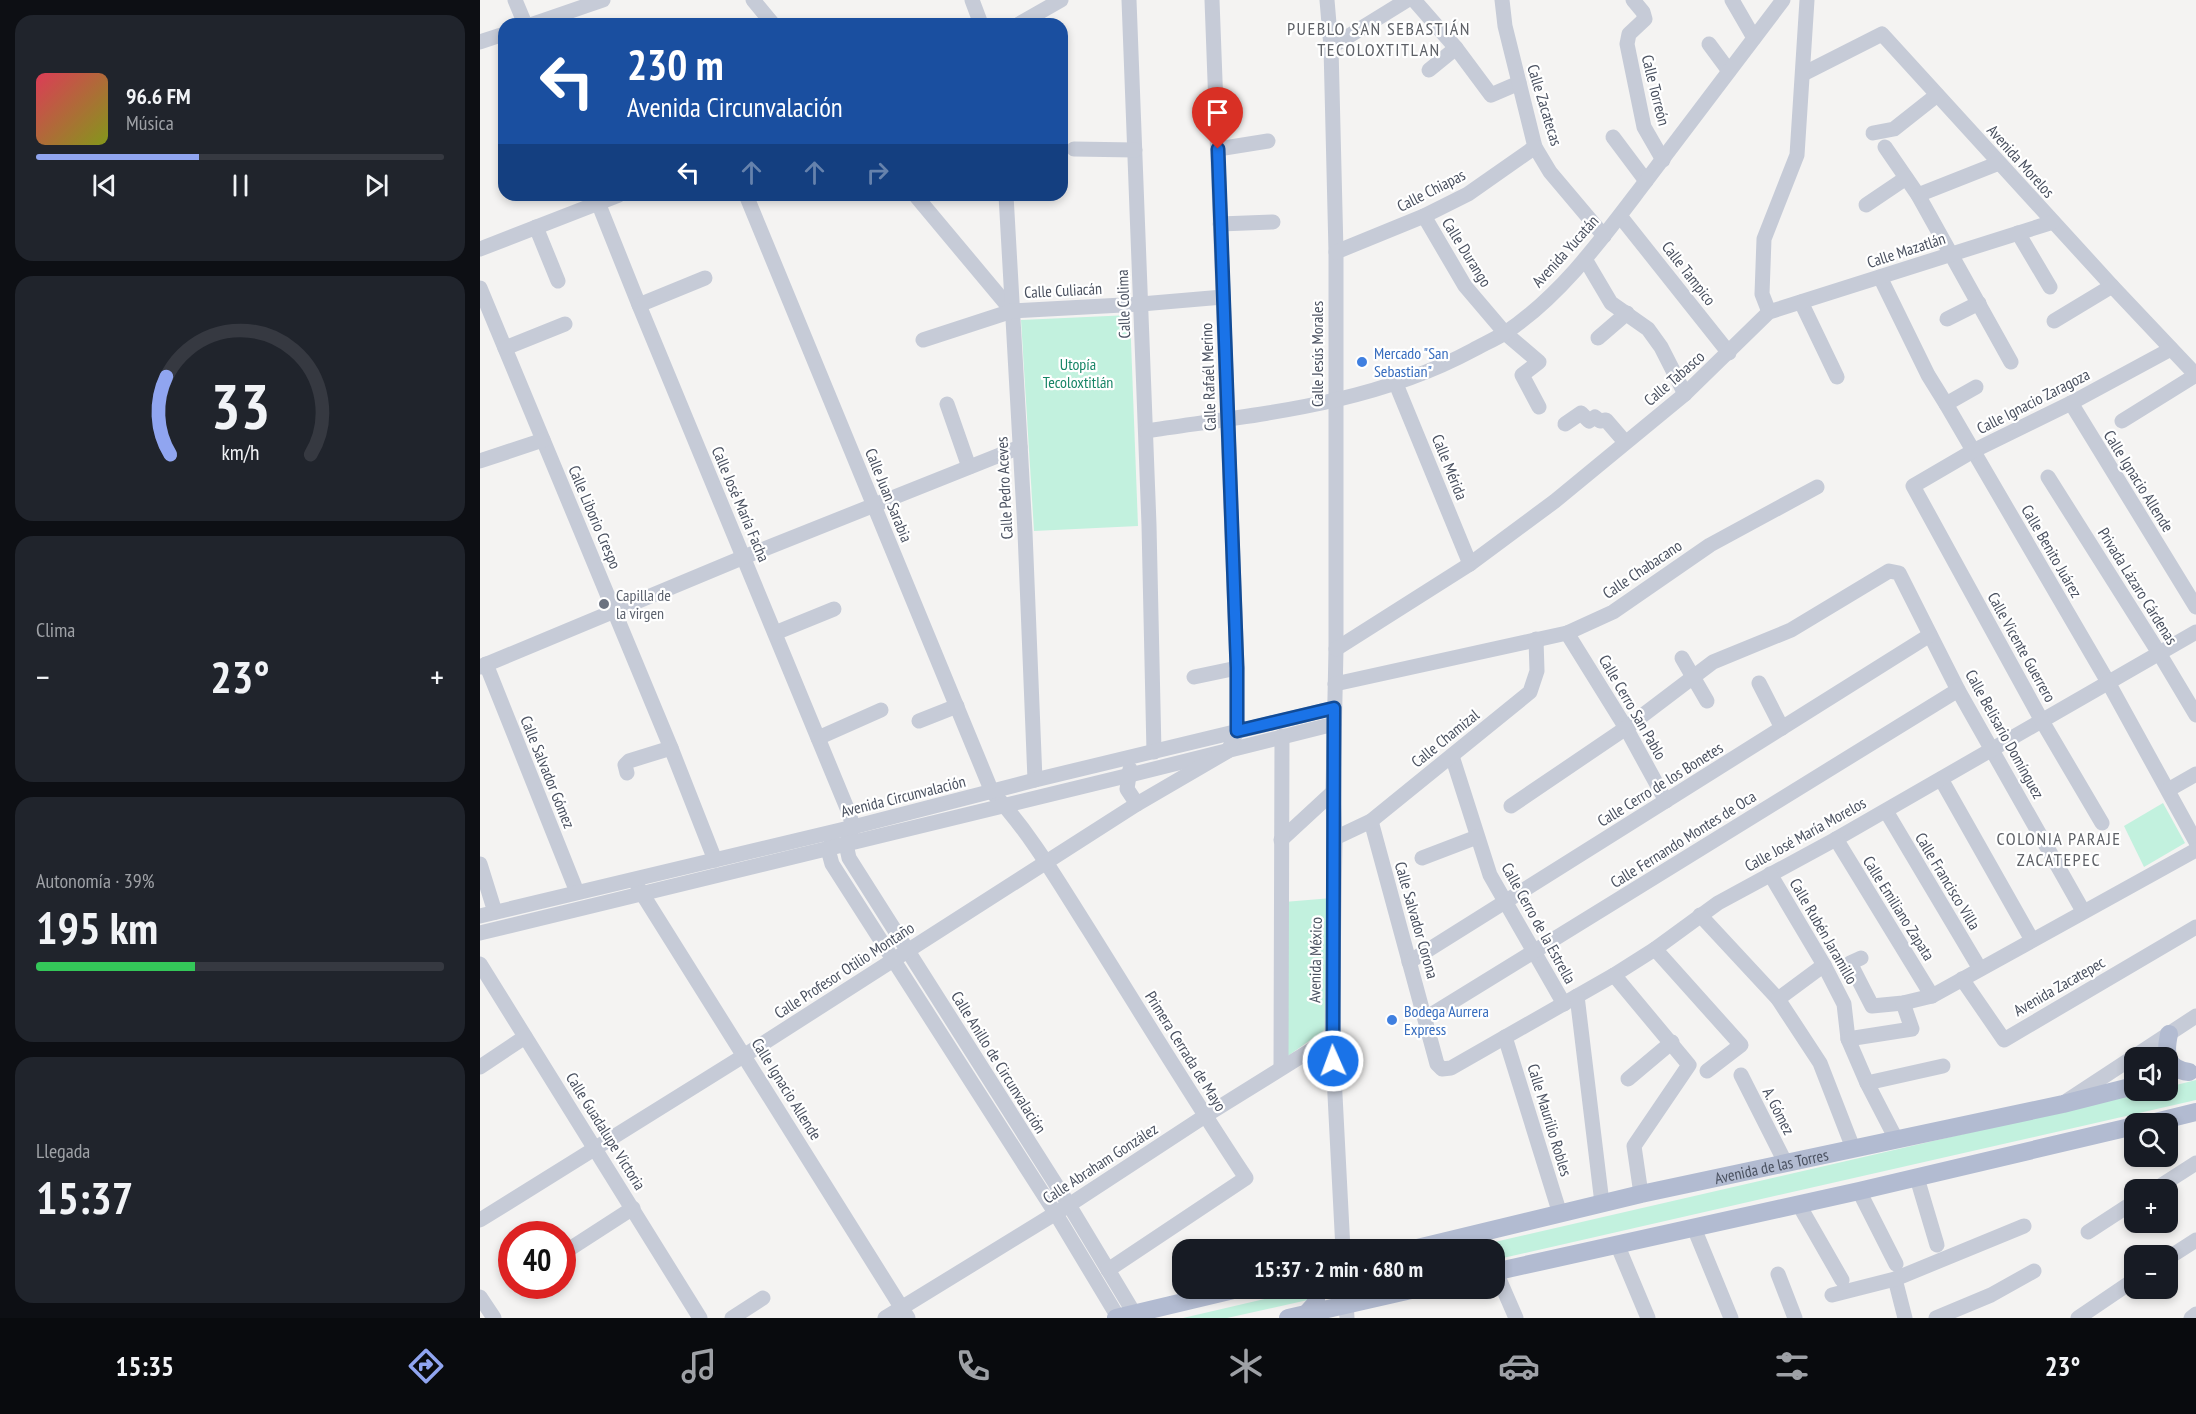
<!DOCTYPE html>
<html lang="es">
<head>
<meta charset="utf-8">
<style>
  body { margin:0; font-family:"PT Sans Narrow",sans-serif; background:#20242c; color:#f1f3f6; height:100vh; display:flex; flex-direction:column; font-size:22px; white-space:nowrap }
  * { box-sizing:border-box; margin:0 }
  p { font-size:20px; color:#9ea1a6 }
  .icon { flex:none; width:33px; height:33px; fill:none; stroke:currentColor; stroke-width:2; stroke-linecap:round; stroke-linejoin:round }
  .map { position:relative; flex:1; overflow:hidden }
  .sheet { display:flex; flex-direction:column; gap:15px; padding:15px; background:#0d0f14; width:480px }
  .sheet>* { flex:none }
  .top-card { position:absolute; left:18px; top:18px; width:570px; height:183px; border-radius:18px; box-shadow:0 3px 9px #0003; background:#1a4fa0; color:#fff; overflow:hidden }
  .controls { position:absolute; left:1644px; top:1047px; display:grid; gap:12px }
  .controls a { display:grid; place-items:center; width:54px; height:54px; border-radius:12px; background:#171b24; box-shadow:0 3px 9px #0003; font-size:30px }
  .speed { position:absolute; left:18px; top:1221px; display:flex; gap:12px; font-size:30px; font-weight:700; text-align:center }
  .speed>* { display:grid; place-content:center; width:78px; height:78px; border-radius:50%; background:#171b24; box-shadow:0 3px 9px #0003; line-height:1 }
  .speed .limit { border:9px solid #d22; background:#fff; color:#111 }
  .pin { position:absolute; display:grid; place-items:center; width:51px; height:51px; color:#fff; margin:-62px -26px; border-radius:50% 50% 50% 0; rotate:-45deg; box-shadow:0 0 6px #0007 }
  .pin .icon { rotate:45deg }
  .me { position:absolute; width:66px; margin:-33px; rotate:358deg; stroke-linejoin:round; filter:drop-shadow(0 0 4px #0008) }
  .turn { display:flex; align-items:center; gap:21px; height:126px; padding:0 30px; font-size:27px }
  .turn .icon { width:78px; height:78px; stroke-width:2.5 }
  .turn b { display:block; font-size:42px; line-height:51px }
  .lanes { display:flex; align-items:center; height:57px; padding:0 30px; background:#0003; justify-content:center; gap:30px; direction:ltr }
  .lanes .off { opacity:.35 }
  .big { font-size:45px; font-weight:700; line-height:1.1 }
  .sheet .tile { flex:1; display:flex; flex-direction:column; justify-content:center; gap:9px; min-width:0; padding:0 21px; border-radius:18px; background:#20242c }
  .sheet .dial { align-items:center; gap:0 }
  .dial svg { height:156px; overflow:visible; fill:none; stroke:#363941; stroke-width:7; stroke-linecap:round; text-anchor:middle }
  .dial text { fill:#f1f3f6; stroke:none }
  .song { display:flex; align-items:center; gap:18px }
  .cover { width:72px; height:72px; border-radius:9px; background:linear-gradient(135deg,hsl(350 70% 55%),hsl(70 70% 35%)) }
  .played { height:6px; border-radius:3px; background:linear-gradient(90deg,#90a5f0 40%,#363941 40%) }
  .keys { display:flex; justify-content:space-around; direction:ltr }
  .heat { display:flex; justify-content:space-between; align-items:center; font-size:33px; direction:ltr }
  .charge { height:9px; border-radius:4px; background:linear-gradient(90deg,#34c759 39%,#363941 0) }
  .trip { position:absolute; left:692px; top:1239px; width:333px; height:60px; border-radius:18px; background:#171b24; box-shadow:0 3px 9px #0003; font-weight:700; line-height:60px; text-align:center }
  .tab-bar { display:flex; height:96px; justify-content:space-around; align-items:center; background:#090b0e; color:#9ea1a6 }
  .tab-bar .icon { width:42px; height:42px }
  .tab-bar .active { color:#90a5f0 }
  .tab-bar b { font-size:27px; color:#f1f3f6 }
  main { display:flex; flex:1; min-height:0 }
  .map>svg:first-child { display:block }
  .green { fill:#c2f1de }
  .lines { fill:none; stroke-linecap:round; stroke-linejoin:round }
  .minor { stroke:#c6cbd7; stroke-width:15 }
  .major { stroke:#b2bbd1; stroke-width:18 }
  .route-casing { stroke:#114b97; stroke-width:15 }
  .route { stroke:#1a73e8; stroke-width:10 }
  .shop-dot { fill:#3f7fe0; stroke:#fff; stroke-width:2 }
  .worship-dot { fill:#6b7280; stroke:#fff; stroke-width:2 }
  .labels { text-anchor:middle; stroke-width:4.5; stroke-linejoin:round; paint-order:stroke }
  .street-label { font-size:16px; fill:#4a5160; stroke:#fff }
  .shop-label { font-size:16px; fill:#366cbe; stroke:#fff; text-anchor:start }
  .park-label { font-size:16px; fill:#178566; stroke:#fff }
  .worship-label { font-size:16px; fill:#5b616d; stroke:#fff; text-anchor:start }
  .neighbourhood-label { font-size:18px; letter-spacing:1.5px; fill:#5e6167; stroke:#fff }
</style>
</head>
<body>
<main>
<section class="sheet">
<div class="tile">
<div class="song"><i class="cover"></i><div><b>96.6 FM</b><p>Música</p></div></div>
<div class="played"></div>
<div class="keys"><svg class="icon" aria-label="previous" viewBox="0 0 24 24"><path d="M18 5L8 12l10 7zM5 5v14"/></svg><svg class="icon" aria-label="pause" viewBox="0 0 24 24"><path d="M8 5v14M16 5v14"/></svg><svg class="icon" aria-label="next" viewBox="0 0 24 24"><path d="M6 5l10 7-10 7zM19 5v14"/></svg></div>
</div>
<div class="tile dial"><svg viewBox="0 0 100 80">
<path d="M14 69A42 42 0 1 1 86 69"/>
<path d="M14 69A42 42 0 0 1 12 29" stroke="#90a5f0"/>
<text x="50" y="56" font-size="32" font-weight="700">33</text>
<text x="50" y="72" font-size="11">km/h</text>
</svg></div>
<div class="tile"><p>Clima</p>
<div class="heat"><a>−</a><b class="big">23°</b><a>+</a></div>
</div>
<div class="tile"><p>Autonomía · 39%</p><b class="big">195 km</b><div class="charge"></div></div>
<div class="tile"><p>Llegada</p><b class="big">15:37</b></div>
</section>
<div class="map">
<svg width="1716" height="1318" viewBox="0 0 1716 1318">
  <rect width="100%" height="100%" fill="#f4f3f2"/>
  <!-- green -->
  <g class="green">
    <polygon points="650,315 658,526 554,531 541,320"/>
    <polygon points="1683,803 1705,843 1664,867 1644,826"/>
    <polygon points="852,898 853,1024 805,1058 804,902"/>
    <polygon points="1716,1080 1716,1100 1014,1260 1014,1250 980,1250 1670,1091 1688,1090 1688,1087"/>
    <polygon points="827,1289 858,1289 859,1293 747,1318 703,1318"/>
  </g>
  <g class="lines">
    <!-- minor -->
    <g class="minor">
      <polyline points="35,0 45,24"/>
      <polyline points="273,0 293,24"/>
      <polyline points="492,0 501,24"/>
      <polyline points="649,0 669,525 674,752"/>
      <polyline points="847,0 851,47 856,252 856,649 853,792 855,838 852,1037 863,1250"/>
      <polyline points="934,0 976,48 1011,95 1039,83"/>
      <polyline points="1022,0 1025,26 1055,147 1070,172 1124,236"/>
      <polyline points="1153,0 1163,12 1165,19 1149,34 1147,44 1164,127 1183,160"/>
      <polyline points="1252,0 1274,38"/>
      <polyline points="53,24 123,0"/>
      <polyline points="539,24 581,0"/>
      <polyline points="0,42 24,34"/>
      <polyline points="1229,44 1249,71"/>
      <polyline points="851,47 927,0"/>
      <polyline points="949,70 976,48"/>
      <polyline points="1323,74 1402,34 1632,286 1716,375"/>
      <polyline points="1393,133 1414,129 1457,95"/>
      <polyline points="1133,137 1166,181"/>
      <polyline points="1405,147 1438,195 1531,362"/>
      <polyline points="594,149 655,150"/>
      <polyline points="738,149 788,141"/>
      <polyline points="115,195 159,305 369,813 373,827 366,844 369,858 589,1205 654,1313"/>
      <path d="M266 195 512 792C550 832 579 883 609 930 661 1013 712 1097 766 1178L628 1270"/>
      <polyline points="435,195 532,311"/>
      <polyline points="526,195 545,532 555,780"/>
      <polyline points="1438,195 1519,163"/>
      <polyline points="1386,205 1426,178"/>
      <polyline points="944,216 985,286 1025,333 1059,362 1042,375 1059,407"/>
      <polyline points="1140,216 1249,353"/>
      <polyline points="740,224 793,222"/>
      <polyline points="56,227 78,281"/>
      <polyline points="1538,233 1570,287"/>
      <polyline points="0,249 139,195"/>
      <polyline points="856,252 944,216 988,194 1055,147"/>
      <polyline points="1105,259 1131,303 1168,329 1181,347 1205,394"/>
      <polyline points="1400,277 1448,375 1466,404 1628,682 1716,842"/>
      <polyline points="0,288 191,748 235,860"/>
      <polyline points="1321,302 1357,377"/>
      <polyline points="159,305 225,278"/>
      <polyline points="1289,312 1282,294 1284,239 1317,155 1327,0"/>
      <polyline points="1467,319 1499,303"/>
      <polyline points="1574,321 1632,286"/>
      <polyline points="1118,338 1147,313"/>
      <polyline points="443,340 532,311 661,304 743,297"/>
      <polyline points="25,348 85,324"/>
      <polyline points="916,384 990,564"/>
      <polyline points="1591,403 1716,607"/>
      <polyline points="467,404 489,467"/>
      <polyline points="1466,404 1496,387"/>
      <polyline points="1642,421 1716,375"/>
      <polyline points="1085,424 1101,413 1109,421 1115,417 1120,421 1126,420 1145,442"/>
      <path d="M666 431C778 414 891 405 993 350 1004 344 1015 339 1025 333 1083 294 1124 236 1166 181 1212 121 1257 60 1303 0"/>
      <polyline points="0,461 63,440"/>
      <polyline points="1568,477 1679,653 1716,715"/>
      <polyline points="295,633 354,609"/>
      <polyline points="1087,633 1146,728 1186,801"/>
      <polyline points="856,649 990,564 1075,501 1205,394 1289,312 1573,222"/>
      <polyline points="1202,658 1227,701"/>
      <polyline points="6,664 97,892"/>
      <polyline points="0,667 264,557 540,447"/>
      <polyline points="714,677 757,668"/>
      <polyline points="1279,683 1302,728"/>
      <polyline points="855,684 1087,633 1133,612 1230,545 1337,487"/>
      <polyline points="439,721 477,706"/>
      <polyline points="338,738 401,710"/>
      <polyline points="972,756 1010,875 1084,1004"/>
      <polyline points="650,769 647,789 657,804"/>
      <polyline points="147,773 145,765 149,761 191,748"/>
      <polyline points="1461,779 1552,940"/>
      <polyline points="1688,790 1716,774"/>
      <polyline points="1031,806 1146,728 1233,662 1311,630 1409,571 1419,573 1478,690 1603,911"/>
      <polyline points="1406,811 1500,969"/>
      <polyline points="891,821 957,1064 962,1069 971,1068 1134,975 1175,949 1238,903 1356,839 1716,632"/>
      <polyline points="1622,823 1562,721 1433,486 1493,451 1591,403 1691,349"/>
      <polyline points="855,838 891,821 1050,692 1057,671 1056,639"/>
      <polyline points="1356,839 1452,996"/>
      <polyline points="352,840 349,853 352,864 576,1214 638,1317"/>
      <polyline points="801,840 853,792"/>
      <polyline points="942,858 997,837"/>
      <polyline points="0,864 15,912"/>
      <polyline points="1290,874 1344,965 1364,1004 1368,1039 1387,1083 1416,1139"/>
      <polyline points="158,887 428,1318"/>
      <polyline points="1220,915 1298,999 1340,1063 1373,1148"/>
      <polyline points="0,916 373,827 555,780 854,708"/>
      <polyline points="0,933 650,775 854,724"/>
      <polyline points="1175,949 1261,1045 1227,1071"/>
      <polyline points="1381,958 1370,963 1392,1006 1423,1003 1452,996 1716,850"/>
      <polyline points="929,962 1450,635"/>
      <polyline points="0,964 220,1318"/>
      <polyline points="1134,975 1209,1065 1154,1146 1161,1194"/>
      <polyline points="1482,979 1524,1040 1716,927"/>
      <polyline points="1097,996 1122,1203"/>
      <polyline points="1298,999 1344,965"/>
      <polyline points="946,1018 1478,690"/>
      <polyline points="1025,1037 1080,1214"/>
      <polyline points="1368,1039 1432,1029 1423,1003"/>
      <polyline points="0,1067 45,1037"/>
      <polyline points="801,1068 802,736"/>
      <polyline points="1261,1075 1305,1162"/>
      <polyline points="1148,1079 1192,1042"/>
      <polyline points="1387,1083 1463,1066"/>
      <polyline points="1588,1100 1716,1016"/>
      <polyline points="1437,1178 1457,1245"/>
      <polyline points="1674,1190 1716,1163"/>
      <polyline points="1379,1191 1416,1264"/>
      <polyline points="1319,1205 1362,1280"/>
      <polyline points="0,1220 265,1055 657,804 748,751 757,731 757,668 732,0"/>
      <polyline points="1214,1228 1251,1318"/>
      <polyline points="1608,1232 1654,1202"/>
      <polyline points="1137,1244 1168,1318"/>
      <polyline points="88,1250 153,1208"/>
      <polyline points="1688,1258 1716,1240"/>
      <polyline points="1016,1272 1036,1318"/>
      <polyline points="1298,1274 1315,1318"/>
      <polyline points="1415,1279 1425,1318"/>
      <polyline points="865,1288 867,1318"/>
      <polyline points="1352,1295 1415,1279 1544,1226"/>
      <polyline points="0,1297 14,1318"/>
      <polyline points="252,1318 283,1298"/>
      <polyline points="405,1318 589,1205 725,1116 852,1037"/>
      <polyline points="1456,1318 1511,1295 1554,1271"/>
      <polyline points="1598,1318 1654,1280"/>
      <polyline points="1711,1318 1716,1314"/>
    </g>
    <!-- major -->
    <g class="major">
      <path d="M1689 1034C1685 1053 1685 1069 1709 1072"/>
      <polyline points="1667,1124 1716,1112"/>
      <path id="s1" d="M929 1250 1161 1194 1583 1104 1654 1086"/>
      <polyline points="1014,1272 1379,1191 1654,1126"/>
      <polyline points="826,1314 836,1303 836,1288"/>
      <polyline points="636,1318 762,1288"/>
      <polyline points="808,1318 940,1288"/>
    </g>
  </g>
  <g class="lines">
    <defs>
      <polyline id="route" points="738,149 757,668 757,731 854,708 853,1061"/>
    </defs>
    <!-- route casing -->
    <use href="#route" class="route-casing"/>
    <!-- route -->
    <use href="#route" class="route"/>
  </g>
  <!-- markers -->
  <g class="shop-dot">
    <circle cx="882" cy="362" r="6"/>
    <circle cx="912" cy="1020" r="6"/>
  </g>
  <circle class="worship-dot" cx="124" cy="604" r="6"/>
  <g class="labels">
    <!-- street labels -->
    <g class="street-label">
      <text transform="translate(1176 90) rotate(76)" y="6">Calle Torreón</text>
      <text transform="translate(1065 105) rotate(73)" y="6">Calle Zacatecas</text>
      <text transform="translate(1541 161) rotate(48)" y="6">Avenida Morelos</text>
      <text transform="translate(951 190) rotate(-27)" y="6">Calle Chiapas</text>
      <text transform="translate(1426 250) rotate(-18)" y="6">Calle Mazatlán</text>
      <text transform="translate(1085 251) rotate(-48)" y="6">Avenida Yucatán</text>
      <text transform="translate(987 252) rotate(58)" y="6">Calle Durango</text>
      <text transform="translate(1209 273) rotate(52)" y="6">Calle Tampico</text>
      <text transform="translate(583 290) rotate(-3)" y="6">Calle Culiacán</text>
      <text transform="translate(643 304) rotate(-92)" y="6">Calle Colima</text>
      <text transform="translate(837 354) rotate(-90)" y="6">Calle Jesús Morales</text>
      <text transform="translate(728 377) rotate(-92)" y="6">Calle Rafaél Merino</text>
      <text transform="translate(1194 378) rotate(-41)" y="6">Calle Tabasco</text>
      <text transform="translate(1553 401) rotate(-27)" y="6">Calle Ignacio Zaragoza</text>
      <text transform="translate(970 467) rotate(68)" y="6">Calle Mérida</text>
      <text transform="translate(1659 481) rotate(58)" y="6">Calle Ignacio Allende</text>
      <text transform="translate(524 488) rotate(-93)" y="6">Calle Pedro Aceves</text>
      <text transform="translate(409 495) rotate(68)" y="6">Calle Juan Sarabia</text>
      <text transform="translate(261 504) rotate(67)" y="6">Calle José María Facha</text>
      <text transform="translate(115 517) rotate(67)" y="6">Calle Liborio Crespo</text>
      <text transform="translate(1572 551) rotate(60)" y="6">Calle Benito Juárez</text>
      <text transform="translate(1162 569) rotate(-34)" y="6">Calle Chabacano</text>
      <text transform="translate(1658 586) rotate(58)" y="6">Privada Lázaro Cárdenas</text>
      <text transform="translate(1542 647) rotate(61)" y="6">Calle Vicente Guerrero</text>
      <text transform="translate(1153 707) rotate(60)" y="6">Calle Cerro San Pablo</text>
      <text transform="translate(1525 734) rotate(61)" y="6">Calle Belisario Domínguez</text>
      <text transform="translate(965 738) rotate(-39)" y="6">Calle Chamizal</text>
      <text transform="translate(68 772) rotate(68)" y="6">Calle Salvador Gómez</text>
      <text transform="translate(1180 784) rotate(-32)" y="6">Calle Cerro de los Bonetes</text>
      <text transform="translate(423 796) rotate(-14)" y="6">Avenida Circunvalación</text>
      <text transform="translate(1325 834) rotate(-29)" y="6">Calle José María Morelos</text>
      <text transform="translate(1203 839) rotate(-32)" y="6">Calle Fernando Montes de Oca</text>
      <text transform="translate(1468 881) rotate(59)" y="6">Calle Francisco Villa</text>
      <text transform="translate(1419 908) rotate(58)" y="6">Calle Emiliano Zapata</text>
      <text transform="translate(937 920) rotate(74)" y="6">Calle Salvador Corona</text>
      <text transform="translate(1059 923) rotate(61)" y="6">Calle Cerro de la Estrella</text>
      <text transform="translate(1344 931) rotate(60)" y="6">Calle Rubén Jaramillo</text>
      <text transform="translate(835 960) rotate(-89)" y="6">Avenida México</text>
      <text transform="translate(364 970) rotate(-33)" y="6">Calle Profesor Otilio Montaño</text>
      <text transform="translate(1579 986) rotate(-30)" y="6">Avenida Zacatepec</text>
      <text transform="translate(706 1051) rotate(58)" y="6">Primera Cerrada de Mayo</text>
      <text transform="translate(519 1062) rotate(58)" y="6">Calle Anillo de Circunvalación</text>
      <text transform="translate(307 1089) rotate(58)" y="6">Calle Ignacio Allende</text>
      <text transform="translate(1299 1111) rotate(63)" y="6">A. Gómez</text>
      <text transform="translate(1070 1120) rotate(73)" y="6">Calle Maurilio Robles</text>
      <text transform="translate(126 1131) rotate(58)" y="6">Calle Guadalupe Victoria</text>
      <text transform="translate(620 1163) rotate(-33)" y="6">Calle Abraham González</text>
      <text dy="6" stroke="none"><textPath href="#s1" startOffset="372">Avenida de las Torres</textPath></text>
    </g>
    <!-- shop labels -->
    <g class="shop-label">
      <text x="894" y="359">Mercado "San<tspan x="894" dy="18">Sebastian"</tspan></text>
      <text x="924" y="1017">Bodega Aurrera<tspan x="924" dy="18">Express</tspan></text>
    </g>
    <!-- park labels -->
    <g class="park-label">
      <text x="598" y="370">Utopía<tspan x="598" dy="18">Tecoloxtitlán</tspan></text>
    </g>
    <!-- worship labels -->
    <g class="worship-label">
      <text x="136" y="601">Capilla de<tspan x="136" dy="18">la virgen</tspan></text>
    </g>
    <!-- neighbourhood labels -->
    <g class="neighbourhood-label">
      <text x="899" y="35">PUEBLO SAN SEBASTIÁN<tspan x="899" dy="21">TECOLOXTITLAN</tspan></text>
      <text x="1579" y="845">COLONIA PARAJE<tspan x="1579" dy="21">ZACATEPEC</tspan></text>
    </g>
  </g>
</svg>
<div class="controls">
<a><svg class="icon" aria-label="sound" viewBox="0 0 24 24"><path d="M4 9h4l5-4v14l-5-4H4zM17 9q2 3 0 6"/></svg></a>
<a><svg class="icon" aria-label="search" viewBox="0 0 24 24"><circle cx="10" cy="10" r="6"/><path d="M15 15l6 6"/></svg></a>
<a>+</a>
<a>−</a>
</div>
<div class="speed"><div class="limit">40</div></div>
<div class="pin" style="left:738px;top:149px;background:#d93025"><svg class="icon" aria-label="arrive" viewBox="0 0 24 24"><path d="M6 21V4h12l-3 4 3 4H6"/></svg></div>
<svg class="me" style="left:853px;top:1061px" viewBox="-20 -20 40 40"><circle r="17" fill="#1a73e8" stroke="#fff" stroke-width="3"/><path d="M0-11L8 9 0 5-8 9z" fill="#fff"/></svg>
<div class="trip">15:37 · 2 min · 680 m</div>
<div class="top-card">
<div class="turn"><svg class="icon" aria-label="left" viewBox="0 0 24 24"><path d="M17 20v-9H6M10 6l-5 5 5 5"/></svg><div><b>230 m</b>Avenida Circunvalación</div></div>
<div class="lanes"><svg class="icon" aria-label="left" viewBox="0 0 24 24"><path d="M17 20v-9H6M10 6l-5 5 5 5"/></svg><svg class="icon off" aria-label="ahead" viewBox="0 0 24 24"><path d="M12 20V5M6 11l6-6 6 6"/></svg><svg class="icon off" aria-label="ahead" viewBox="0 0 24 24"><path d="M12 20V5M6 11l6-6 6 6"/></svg><svg class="icon off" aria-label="right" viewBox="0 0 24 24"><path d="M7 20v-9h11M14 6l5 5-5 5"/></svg></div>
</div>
</div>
</main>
<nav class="tab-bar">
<b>15:35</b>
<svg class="icon active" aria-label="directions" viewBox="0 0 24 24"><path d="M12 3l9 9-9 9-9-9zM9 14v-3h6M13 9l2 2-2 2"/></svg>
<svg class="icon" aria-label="music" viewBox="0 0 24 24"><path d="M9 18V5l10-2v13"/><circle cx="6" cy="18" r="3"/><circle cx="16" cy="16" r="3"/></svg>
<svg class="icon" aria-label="phone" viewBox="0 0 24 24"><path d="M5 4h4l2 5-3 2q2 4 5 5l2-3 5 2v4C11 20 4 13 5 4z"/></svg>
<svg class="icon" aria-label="climate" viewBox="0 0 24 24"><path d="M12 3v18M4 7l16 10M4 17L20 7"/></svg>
<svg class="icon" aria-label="car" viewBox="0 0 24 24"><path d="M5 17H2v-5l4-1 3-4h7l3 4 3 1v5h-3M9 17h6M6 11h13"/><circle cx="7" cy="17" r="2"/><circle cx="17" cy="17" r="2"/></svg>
<svg class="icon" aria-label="filters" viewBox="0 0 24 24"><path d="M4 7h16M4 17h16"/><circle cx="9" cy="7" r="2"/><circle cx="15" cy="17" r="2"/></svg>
<b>23°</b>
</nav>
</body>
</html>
